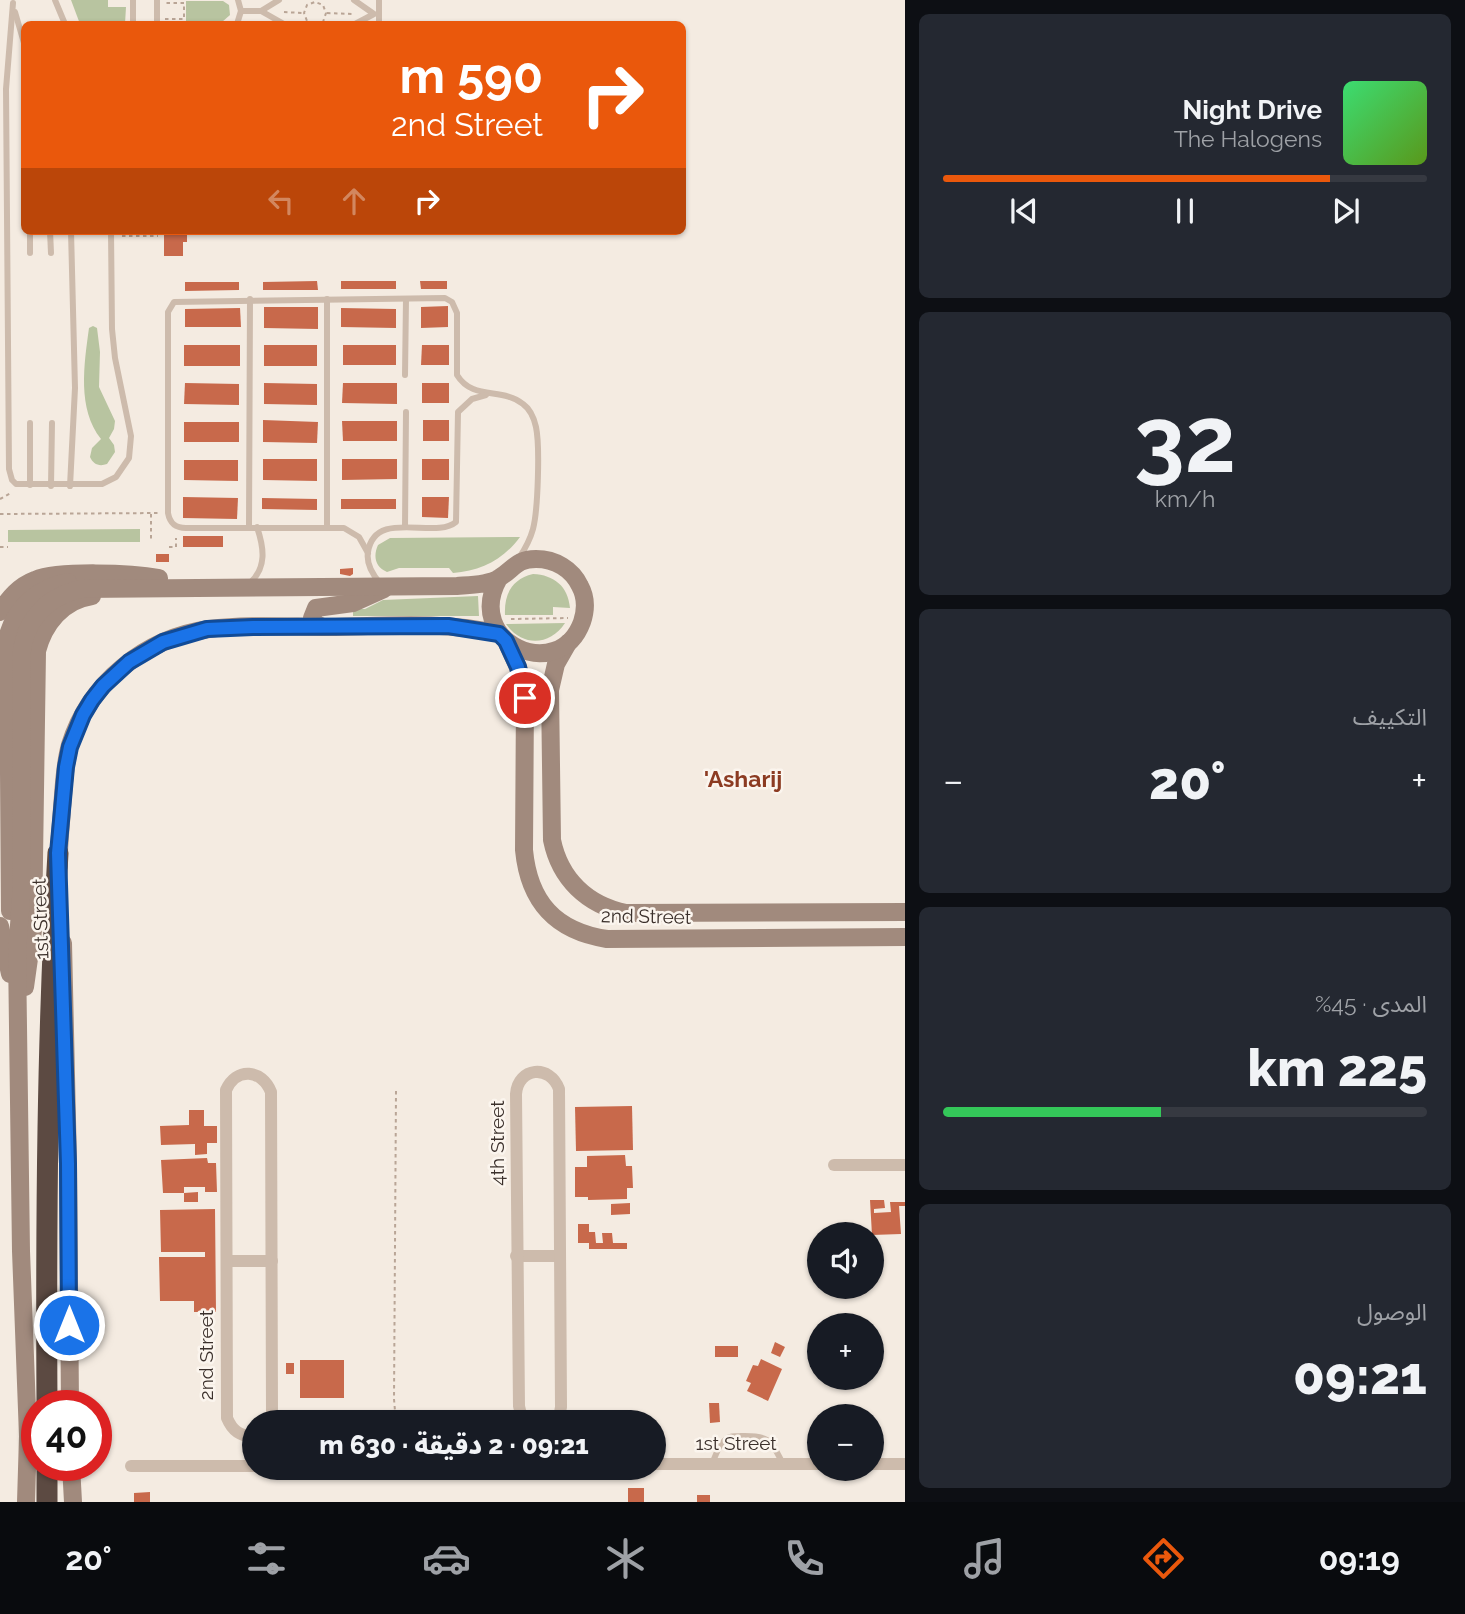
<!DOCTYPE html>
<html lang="ar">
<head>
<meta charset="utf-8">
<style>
  body { margin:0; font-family:Raleway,"Noto Sans Arabic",sans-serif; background:#242831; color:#f1f3f6; direction:rtl; height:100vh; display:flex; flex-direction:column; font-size:26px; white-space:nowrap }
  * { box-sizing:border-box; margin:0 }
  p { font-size:23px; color:#9ea1a6 }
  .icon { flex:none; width:38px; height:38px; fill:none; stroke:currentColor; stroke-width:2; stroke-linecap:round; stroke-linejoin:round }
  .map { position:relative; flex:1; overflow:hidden; direction:ltr }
  .panel { display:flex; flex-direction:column; gap:14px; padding:14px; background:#0d0f14; width:560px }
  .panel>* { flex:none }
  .hud { position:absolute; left:21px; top:21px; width:665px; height:214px; border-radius:10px; box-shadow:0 2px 5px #0004; direction:rtl; background:#ea580c; color:#fff; overflow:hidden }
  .controls { position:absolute; left:807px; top:1222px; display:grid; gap:14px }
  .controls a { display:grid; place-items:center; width:77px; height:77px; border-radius:50%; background:#171b24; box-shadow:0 2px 5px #0004; font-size:35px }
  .speed { position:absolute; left:21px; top:1390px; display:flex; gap:14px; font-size:35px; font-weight:700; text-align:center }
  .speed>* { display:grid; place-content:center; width:91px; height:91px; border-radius:50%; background:#171b24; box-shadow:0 2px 5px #0004; line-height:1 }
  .speed .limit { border:10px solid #d22; background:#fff; color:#111 }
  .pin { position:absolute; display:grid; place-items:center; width:60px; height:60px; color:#fff; margin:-30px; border:4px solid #fff; border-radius:50%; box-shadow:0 2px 7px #0007 }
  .me { position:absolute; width:77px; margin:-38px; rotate:0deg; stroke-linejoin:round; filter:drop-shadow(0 0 5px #0008) }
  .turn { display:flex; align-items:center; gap:24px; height:147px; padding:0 28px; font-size:32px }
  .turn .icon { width:91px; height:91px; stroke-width:2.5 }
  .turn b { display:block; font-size:49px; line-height:60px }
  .lanes { display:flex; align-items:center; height:66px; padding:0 28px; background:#0003; justify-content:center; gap:35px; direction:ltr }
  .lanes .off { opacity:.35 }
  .big { font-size:52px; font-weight:800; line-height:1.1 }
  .panel .card { flex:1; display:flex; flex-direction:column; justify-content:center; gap:10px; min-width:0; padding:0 24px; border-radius:10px; background:#242831 }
  .panel .dial { align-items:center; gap:0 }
  .dial b { font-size:91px; line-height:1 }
  .song { display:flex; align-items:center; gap:21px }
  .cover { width:84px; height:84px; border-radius:10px; background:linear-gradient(135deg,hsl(140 70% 55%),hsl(90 70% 35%)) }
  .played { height:7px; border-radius:4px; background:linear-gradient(90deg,#ea580c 80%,#363941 80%) }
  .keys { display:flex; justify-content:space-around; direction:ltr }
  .heat { display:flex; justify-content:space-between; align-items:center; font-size:38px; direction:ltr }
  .charge { height:10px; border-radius:5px; background:linear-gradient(90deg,#34c759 45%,#363941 0) }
  .trip { position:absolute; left:242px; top:1410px; width:424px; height:70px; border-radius:35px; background:#171b24; box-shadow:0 2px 5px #0004; font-weight:800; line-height:70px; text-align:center; direction:rtl }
  .tab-bar { display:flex; height:112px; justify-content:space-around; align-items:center; background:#090b0e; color:#9ea1a6 }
  .tab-bar .icon { width:49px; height:49px }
  .tab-bar .selected { color:#ea580c }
  .tab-bar b { font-size:32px; color:#f1f3f6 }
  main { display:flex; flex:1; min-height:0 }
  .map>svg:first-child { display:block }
  .green { fill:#b8c4a0 }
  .building { fill:#c8694b }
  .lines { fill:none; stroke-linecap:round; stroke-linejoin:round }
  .path { stroke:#b9a596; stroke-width:2; stroke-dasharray:3.5 3.5; stroke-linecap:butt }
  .lane { stroke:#cdbbac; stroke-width:6 }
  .street { stroke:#cdbbac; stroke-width:12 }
  .secondary { stroke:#a18a7d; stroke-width:18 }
  .highway { stroke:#5c4a42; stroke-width:21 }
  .route-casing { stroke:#114b97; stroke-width:18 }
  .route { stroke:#1a73e8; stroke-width:12 }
  .labels { text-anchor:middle; stroke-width:5; stroke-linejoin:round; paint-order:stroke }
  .street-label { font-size:19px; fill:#3b302b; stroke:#fbf5ee }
  .quarter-label { font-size:23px; font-weight:bold; fill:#8c3b22; stroke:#fbf5ee }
</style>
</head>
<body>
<main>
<section class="panel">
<div class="card">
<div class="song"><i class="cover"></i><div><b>Night Drive</b><p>The Halogens</p></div></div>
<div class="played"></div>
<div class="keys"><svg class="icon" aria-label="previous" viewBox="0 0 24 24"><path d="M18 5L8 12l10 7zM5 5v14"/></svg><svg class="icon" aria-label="pause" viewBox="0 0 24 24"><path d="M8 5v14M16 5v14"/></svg><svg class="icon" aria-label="next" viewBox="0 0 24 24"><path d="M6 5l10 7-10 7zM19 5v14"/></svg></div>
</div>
<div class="card dial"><b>32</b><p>km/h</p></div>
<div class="card"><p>التكييف</p>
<div class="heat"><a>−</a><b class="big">20°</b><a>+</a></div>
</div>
<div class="card"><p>المدى · 45%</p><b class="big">225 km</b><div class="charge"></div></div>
<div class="card"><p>الوصول</p><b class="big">09:21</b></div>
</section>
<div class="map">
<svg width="905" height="1502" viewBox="0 0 905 1502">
  <rect width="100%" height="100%" fill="#f4ebe1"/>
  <!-- green -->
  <g class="green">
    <polygon points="71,0 108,0 108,7 126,7 125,24 80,24"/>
    <polygon points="186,1 223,1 229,5 230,15 222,22 186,21"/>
    <path d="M93 326 97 328 100 352 99 387 115 421 114 429 109 438 114 445 115 452 107 464C99 467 93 464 90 457L92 448 101 439C77 409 84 364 89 328Z"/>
    <polygon points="140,529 140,542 8,542 8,530"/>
    <path d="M520 537C503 560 481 571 453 573L449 568H399L387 572C375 567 373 556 378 545L390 538Z"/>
    <path d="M533 574C554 575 568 586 570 608L553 607V615H505C504 594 512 579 533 574Z"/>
    <polygon points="478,596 479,616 353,616 353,609 365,609 383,600"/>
    <path d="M565 623C550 646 522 647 506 624Z"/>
  </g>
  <!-- building -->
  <g class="building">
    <polygon points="164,231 187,232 187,242 183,242 183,256 164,256"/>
    <polygon points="317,281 318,290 263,290 263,282"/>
    <rect x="341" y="281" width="55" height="8"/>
    <polygon points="420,281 447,281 447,289 421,289"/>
    <polygon points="185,282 239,282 239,290 185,291"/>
    <polygon points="448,306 448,327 421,328 421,307"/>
    <polygon points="264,307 318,307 318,329 264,328"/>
    <polygon points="240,308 241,327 185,327 185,309"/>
    <polygon points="341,308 396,309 396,328 341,327"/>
    <rect x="184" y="345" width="56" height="21"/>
    <rect x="264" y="345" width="53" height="21"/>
    <rect x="343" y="345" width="53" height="20"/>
    <polygon points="422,345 449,345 449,365 421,365"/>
    <polygon points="185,383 239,384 239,405 184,404"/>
    <polygon points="264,383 317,384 317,405 264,404"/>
    <polygon points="343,383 397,383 397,404 342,403"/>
    <rect x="422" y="383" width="27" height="20"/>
    <polygon points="263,420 318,422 317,443 263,442"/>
    <rect x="423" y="420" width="26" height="21"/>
    <polygon points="342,421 397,421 397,441 343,441"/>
    <rect x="184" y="422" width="55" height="20"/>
    <polygon points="263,459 317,459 317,481 263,480"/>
    <polygon points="342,459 397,459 397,479 342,480"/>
    <rect x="422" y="459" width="27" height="21"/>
    <polygon points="184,460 238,460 238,481 184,480"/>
    <polygon points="183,497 238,498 237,519 183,518"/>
    <polygon points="422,497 449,497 448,518 422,517"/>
    <polygon points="262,498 317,499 317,510 262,509"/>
    <rect x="341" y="499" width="55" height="10"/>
    <rect x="183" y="536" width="40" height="11"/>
    <rect x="156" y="554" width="13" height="8"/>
    <polygon points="353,568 353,574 350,576 340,574 340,569"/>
    <polygon points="632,1106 633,1150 576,1151 575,1107"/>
    <polygon points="189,1110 204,1110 204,1126 217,1126 217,1143 207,1143 207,1154 195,1155 195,1144 161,1145 160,1126 189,1125"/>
    <polygon points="625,1155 626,1166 632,1166 633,1188 627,1188 627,1199 588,1200 588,1197 575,1197 575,1167 587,1167 587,1156"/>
    <polygon points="207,1158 208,1163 216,1163 217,1192 205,1192 205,1187 184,1187 184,1193 163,1193 161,1160"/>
    <polygon points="198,1192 198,1202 184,1202 184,1193"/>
    <polygon points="870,1200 884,1200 885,1208 874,1209 874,1213 891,1212 890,1202 905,1202 905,1206 899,1206 901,1234 872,1235"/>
    <polygon points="630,1203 630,1214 611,1215 611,1204"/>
    <polygon points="215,1209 216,1312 194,1312 194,1301 160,1301 159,1257 205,1257 205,1252 161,1252 160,1210"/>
    <polygon points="578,1224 589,1224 589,1232 595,1232 596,1243 603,1243 602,1233 612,1233 613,1243 627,1243 627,1249 589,1249 589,1243 578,1243"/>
    <polygon points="775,1342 785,1347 780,1357 771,1353"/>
    <rect x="715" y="1346" width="23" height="11"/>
    <polygon points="761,1359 782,1369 768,1401 747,1391 751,1383 746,1381 753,1365 758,1366"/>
    <rect x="300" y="1360" width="44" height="38"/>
    <rect x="286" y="1363" width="8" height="11"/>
    <polygon points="709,1403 719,1403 720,1422 710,1423"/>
    <rect x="628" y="1488" width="16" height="14"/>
    <polygon points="150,1492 150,1502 134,1502 134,1493"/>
    <rect x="697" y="1495" width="13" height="7"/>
  </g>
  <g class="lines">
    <!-- path -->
    <g class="path">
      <polyline points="284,12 302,13"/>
      <polyline points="327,13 353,14"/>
      <polyline points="165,19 184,19 184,3 165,3"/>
      <polyline points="313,24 307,21 304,13 307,5 315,2 323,5 326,13 323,22 317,24"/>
      <polyline points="122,236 158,236"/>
      <polyline points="0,499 11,493"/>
      <polyline points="0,514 160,513"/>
      <polyline points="151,514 151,542"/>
      <polyline points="0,547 8,547"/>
      <polyline points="169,547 176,547 176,538"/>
      <polyline points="511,619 568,618"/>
      <polyline points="396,1091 394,1399 396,1423"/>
    </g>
    <!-- lane -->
    <g class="lane">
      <polyline points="55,0 65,24"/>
      <polyline points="279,0 261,11 284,24"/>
      <polyline points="354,0 374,14 355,24"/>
      <polyline points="13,3 6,89 9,469 12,480 16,484 102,484 116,477 129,458 131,436 115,358 112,329 111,231"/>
      <polyline points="241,11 261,11"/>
      <polyline points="15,12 24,43"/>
      <polyline points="133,24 133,0"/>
      <polyline points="157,24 157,0"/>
      <polyline points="237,24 241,11 238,0"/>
      <polyline points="379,24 379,0"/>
      <polyline points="30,231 30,253"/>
      <polyline points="50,231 51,253"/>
      <polyline points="405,375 406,299"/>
      <polyline points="30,423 30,485"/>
      <polyline points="51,486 52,423"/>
      <polyline points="70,486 75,388 71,231"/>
      <polyline points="249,527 250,299"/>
      <polyline points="327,527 327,299"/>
      <polyline points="405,527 406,412"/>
      <path d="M368 553 359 537 344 528H186C176 528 170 524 168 513V312L174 302 445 298 452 302 457 313V375C473 401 502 387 523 404 530 409 534 418 536 427 540 446 538 510 533 529 530 540 525 549 519 558"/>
      <path d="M250 583C267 567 264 548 257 527"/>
      <path d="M380 583C372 574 366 564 368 552 375 508 435 540 456 522L458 412 472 399 486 395"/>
      <path d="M712 1464C715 1457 718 1446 725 1440 729 1436 734 1436 740 1436 768 1435 770 1439 782 1462"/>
    </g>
    <!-- street -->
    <g class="street">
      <polyline points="834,1165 905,1165"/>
      <polyline points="516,1256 559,1256"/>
      <polyline points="227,1261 272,1261"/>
      <path d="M523 1423 519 1406 516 1094C518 1067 550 1064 559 1089L561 1407 558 1423"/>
      <polyline points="250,1436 251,1466"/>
      <path d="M254 1436C240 1437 232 1430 227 1418L226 1090C236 1067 262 1069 271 1092L272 1412 270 1423"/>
      <polyline points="653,1464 819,1464"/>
      <polyline points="872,1464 905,1464"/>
      <polyline points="131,1466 254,1466"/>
    </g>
    <!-- secondary -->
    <g class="secondary">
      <path d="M0 612C9 598 19 586 35 580 59 570 132 573 159 578"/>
      <polyline points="323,627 316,624 312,618 316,608 353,603 384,589"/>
      <path d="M506 641 518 667 525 698 524 850C529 902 555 931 607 939L905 937"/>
      <path d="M568 643 556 664 550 690 552 840C560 879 587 905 626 913L905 912"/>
      <path d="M59 866C58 847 61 828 62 808 64 787 64 766 70 745 89 683 145 638 209 629 248 624 290 627 330 627 386 626 445 621 499 634"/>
      <path d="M10 911 8 635C16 607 39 587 68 582"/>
      <polyline points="0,926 10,974"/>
      <polyline points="63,943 68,1164 70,1405"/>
      <path d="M25 987 33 930 37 651C44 624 63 600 92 596"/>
      <polyline points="71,1465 73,1502"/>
      <path d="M26 1502 28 1436 21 1251 17 952 22 885 21 658C24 621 44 598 80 589L457 586C470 585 488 585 499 578 514 569 516 559 536 559 555 559 572 569 580 586 586 597 586 610 582 622 559 685 462 643 499 578"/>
    </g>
    <!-- highway -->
    <g class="highway">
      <path d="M47 1405C46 1221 47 1037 58 853"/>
      <polyline points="47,1465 47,1502"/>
    </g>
  </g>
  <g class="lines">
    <defs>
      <polyline id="route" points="69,1325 68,1164 58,853 66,767 70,747 83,715 92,700 103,686 129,662 163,642 207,629 253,627 448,626 499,634 506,641 518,667 525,698"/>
    </defs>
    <!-- route casing -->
    <use href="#route" class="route-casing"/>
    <!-- route -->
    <use href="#route" class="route"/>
  </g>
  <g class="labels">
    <!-- street labels -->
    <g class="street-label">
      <text transform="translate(646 916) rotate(1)" y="7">2nd Street</text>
      <text transform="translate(40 919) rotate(-92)" y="7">1st Street</text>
      <text transform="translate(497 1143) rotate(-90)" y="7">4th Street</text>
      <text transform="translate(206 1355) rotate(-90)" y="7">2nd Street</text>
      <text x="736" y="1450">1st Street</text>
    </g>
    <!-- quarter labels -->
    <g class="quarter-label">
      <text x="743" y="787">'Asharij</text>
    </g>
  </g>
</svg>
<div class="controls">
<a><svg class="icon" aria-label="sound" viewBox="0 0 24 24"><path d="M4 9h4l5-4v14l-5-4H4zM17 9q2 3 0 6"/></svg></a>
<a>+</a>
<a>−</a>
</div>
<div class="speed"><div class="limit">40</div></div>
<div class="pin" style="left:525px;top:698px;background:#d93025"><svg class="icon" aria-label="arrive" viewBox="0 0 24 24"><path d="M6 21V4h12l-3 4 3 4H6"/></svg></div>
<svg class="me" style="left:69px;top:1325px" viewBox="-20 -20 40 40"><circle r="17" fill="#1a73e8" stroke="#fff" stroke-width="3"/><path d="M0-11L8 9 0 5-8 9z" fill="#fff"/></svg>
<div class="trip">09:21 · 2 دقيقة · 630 m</div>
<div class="hud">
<div class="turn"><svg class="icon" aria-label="right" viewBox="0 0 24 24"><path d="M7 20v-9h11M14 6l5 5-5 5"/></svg><div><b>590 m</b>2nd Street</div></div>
<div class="lanes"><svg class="icon off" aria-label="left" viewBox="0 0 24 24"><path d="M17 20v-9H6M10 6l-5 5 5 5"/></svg><svg class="icon off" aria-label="ahead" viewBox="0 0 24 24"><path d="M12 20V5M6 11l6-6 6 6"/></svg><svg class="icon" aria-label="right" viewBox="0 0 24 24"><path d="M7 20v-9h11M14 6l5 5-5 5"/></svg></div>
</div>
</div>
</main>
<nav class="tab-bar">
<b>09:19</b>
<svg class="icon selected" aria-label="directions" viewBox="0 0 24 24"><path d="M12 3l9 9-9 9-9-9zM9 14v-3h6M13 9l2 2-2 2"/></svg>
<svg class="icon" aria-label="music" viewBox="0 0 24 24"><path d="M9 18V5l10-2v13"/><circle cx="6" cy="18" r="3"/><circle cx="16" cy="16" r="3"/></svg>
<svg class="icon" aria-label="phone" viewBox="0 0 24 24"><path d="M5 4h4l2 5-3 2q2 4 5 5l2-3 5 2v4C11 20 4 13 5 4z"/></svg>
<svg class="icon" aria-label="climate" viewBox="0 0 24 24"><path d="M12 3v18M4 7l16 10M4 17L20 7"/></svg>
<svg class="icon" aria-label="car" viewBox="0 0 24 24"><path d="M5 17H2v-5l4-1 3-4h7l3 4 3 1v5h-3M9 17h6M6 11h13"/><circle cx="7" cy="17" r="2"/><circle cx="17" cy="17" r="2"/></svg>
<svg class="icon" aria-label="filters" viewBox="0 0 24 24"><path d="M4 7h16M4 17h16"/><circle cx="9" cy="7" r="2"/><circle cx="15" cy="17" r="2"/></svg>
<b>20°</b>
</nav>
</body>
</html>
